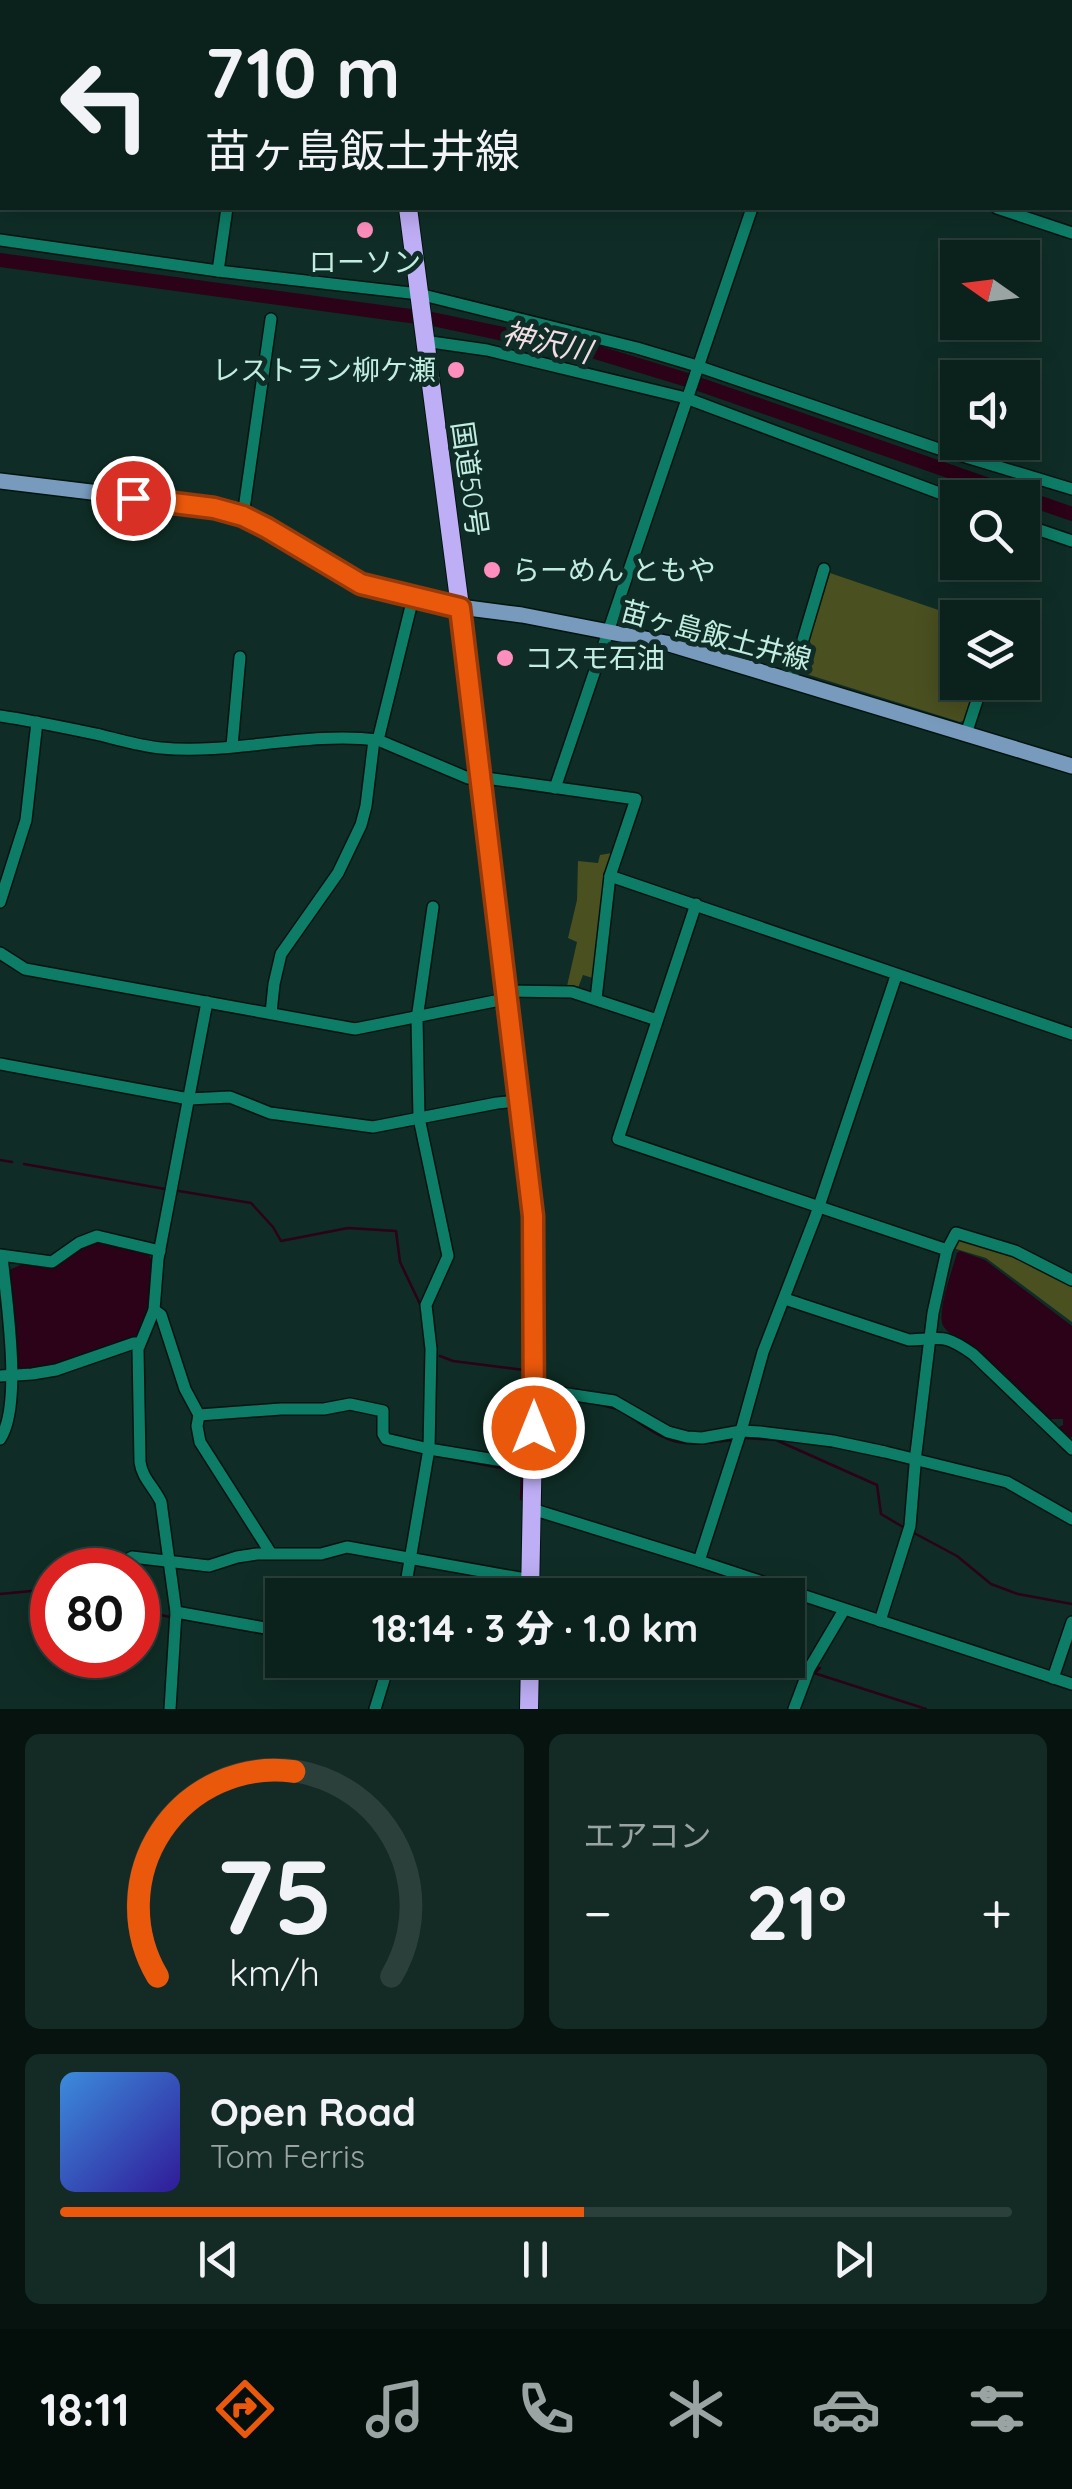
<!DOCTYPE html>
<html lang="ja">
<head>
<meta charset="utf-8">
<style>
  body { margin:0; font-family:Quicksand,"Noto Sans JP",sans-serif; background:#142a25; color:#f1f3f6; height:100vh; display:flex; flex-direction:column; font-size:38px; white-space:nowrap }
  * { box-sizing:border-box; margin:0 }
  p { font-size:32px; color:#9aa4a3 }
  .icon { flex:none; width:55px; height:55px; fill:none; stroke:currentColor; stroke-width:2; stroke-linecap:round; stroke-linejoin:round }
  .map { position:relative; height:1709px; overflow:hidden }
  .drawer { display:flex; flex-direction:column; gap:25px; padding:25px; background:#06130f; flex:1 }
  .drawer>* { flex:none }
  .guide { position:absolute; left:0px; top:0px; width:1072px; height:210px; box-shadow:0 5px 25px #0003,0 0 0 2px #2b3f3b; background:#0b221c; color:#f1f3f6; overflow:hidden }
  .needle { width:65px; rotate:284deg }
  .controls { position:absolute; left:940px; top:240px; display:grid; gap:20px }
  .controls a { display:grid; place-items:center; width:100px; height:100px; border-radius:0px; background:#0b221c; box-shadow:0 5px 25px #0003,0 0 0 2px #2b3f3b; font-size:50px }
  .speed { position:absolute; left:30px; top:1548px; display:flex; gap:20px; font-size:50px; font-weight:700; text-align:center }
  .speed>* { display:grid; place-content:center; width:130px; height:130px; border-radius:50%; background:#0b221c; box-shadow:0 5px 25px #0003,0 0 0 2px #2b3f3b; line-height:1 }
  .speed .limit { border:15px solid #d22; background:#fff; color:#111 }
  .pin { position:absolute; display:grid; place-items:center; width:85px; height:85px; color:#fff; margin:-42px; border:5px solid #fff; border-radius:50%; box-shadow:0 2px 10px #0007 }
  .me { position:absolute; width:110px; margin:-55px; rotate:0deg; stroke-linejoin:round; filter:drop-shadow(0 0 8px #0008) }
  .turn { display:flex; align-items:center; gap:35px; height:210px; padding:0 40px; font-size:45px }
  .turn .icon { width:130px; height:130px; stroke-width:2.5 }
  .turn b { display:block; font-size:70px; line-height:85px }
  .big { font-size:75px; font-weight:800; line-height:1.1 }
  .drawer .card { flex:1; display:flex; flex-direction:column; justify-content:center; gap:15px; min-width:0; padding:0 35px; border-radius:15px; background:#142a25 }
  .drawer .dial { align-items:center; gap:0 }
  .dial svg { height:260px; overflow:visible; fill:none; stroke:#2b3f3b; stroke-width:7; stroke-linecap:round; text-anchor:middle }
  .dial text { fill:#f1f3f6; stroke:none }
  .song { display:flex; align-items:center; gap:30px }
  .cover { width:120px; height:120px; border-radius:15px; background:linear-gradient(135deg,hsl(210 70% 55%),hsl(250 70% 35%)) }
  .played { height:10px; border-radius:5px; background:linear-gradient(90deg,#ea580c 55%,#2b3f3b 55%) }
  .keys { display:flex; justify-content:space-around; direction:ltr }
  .heat { display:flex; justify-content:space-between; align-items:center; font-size:55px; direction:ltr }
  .drawer .tiles { flex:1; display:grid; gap:25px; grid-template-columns:1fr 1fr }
  .card:last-child { grid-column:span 2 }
  .trip { position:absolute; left:265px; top:1578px; width:540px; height:100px; border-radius:0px; background:#0b221c; box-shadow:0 5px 25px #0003,0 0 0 2px #2b3f3b; font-weight:800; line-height:100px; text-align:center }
  .menu { display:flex; height:160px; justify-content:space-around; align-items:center; background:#040e0b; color:#9aa4a3 }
  .menu .icon { width:70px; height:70px }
  .menu .current { color:#ea580c }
  .menu b { font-size:45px; color:#f1f3f6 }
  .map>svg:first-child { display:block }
  .green { fill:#4a5020 }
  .water { fill:#2b0217 }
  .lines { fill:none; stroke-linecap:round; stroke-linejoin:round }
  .stream { stroke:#2b0217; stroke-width:2.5 }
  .river { stroke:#2b0217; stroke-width:14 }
  .minor-casing { stroke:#00150f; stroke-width:14 }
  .major-casing { stroke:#00150f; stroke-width:18 }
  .highway-casing { stroke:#00150f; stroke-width:20 }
  .minor { stroke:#0e7d67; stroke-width:11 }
  .major { stroke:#789abd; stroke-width:15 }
  .highway { stroke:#beaef6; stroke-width:18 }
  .route-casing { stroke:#983908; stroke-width:25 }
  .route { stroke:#ea580c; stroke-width:18 }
  .poi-dot { fill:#fe8ebd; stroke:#0f2d26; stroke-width:4 }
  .labels { text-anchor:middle; stroke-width:10; stroke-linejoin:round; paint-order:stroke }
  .poi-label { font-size:28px; fill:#c2ede0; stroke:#0f2d26; text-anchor:start }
  .street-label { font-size:28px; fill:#c2ede0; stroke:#0f2d26 }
  .water-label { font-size:30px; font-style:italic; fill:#f2dde4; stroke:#0f2d26 }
</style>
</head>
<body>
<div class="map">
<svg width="1072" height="1709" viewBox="0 0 1072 1709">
  <rect width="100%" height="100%" fill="#0f2d26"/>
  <!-- green -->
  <g class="green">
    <polygon points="830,573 959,617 958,682 978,683 965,720 960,722 803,673 801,668"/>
    <polygon points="612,853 596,979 583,975 578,988 567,986 577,942 568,938 577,900 578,861 598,863 600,855"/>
    <polygon points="959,1238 1011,1255 1072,1287 1072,1322 986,1258 953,1248"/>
  </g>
  <!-- water -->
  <g class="water">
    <path d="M103 1241 147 1251 152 1261 151 1309 139 1334C109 1353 53 1368 18 1370L9 1270 23 1264 53 1268 86 1244Z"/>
    <path d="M960 1251 985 1260 1072 1326V1437L1067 1438 1057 1428 1063 1425V1419H1048C1025 1397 1004 1371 978 1352 968 1344 945 1334 942 1323 939 1305 952 1271 957 1253Z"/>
  </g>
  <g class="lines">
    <!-- stream -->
    <g class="stream">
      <polyline points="0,1160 12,1162"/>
      <polyline points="24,1164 165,1189"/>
      <polyline points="179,1191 251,1203 273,1227 281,1241 348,1228 396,1231 400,1262 420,1304"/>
      <polyline points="440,1356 453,1361 524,1370 522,1429 524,1429"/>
      <polyline points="601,1405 617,1409"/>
      <path d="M628 1415C672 1446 679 1447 732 1440"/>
      <polyline points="745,1438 776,1440 877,1485 881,1514 903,1527"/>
      <polyline points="454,1459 522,1472 521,1499 525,1500"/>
      <polyline points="540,1500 544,1400 550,1397 578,1401"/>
      <polyline points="914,1533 957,1556 991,1584 1018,1594 1072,1604"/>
      <polyline points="0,1594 52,1589"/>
      <polyline points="544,1595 543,1587 546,1585 580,1595"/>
      <polyline points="138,1610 170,1617"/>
      <polyline points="178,1618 282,1637"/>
      <polyline points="788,1659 805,1664"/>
      <polyline points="818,1668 820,1668 814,1673 926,1709"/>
    </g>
    <!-- river -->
    <polyline class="river" points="0,260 432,319 527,339 579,347 684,379 1072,514"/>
    <defs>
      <g id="minor">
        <polyline points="744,0 755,2"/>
        <polyline points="807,0 808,2"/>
        <polyline points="8,2 8,0"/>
        <polyline points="256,2 257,0"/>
        <polyline points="574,2 575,0"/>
        <polyline points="0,63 2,44"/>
        <polyline points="1070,98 1072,100"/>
        <polyline points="997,208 1072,233"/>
        <polyline points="0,240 218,271 419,294 637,348 697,366 936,448 1072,489"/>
        <polyline points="218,271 227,208"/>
        <polyline points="424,341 487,350 686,398 958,500"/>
        <polyline points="243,516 271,319"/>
        <polyline points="1022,524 1072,541"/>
        <polyline points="791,680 824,569"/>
        <path d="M0 716C34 721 66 728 100 735 120 740 140 746 161 748 233 755 305 731 378 740L468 778 479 777 636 799 610 876 1072 1034"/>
        <polyline points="966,734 983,682"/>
        <polyline points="378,740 413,598"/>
        <polyline points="232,746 240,657"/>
        <polyline points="555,788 752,208"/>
        <polyline points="0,902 26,820 37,722"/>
        <polyline points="696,904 618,1139 947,1250"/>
        <polyline points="0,953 25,969 355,1029 505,999"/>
        <polyline points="504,991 572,992 657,1020"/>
        <polyline points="596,999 610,876"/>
        <polyline points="271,1013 274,984 281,954 338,873 361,825 366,806 374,740"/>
        <polyline points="0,1064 189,1099 230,1097 270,1113 373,1127 497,1103 519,1101"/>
        <polyline points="0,1255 52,1262 79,1243 97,1236 160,1251"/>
        <path d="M785 1299 909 1340C943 1339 943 1333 973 1354L1072 1449"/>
        <polyline points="154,1310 161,1315 185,1389 199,1415 197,1426 200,1442 270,1552"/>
        <polyline points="0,1376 32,1374 56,1370 134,1343 139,1343"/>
        <polyline points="534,1389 614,1401 668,1432 687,1437 702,1438 741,1431 760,1432 833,1441 885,1452 1007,1482 1072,1519"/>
        <polyline points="199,1415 281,1409 324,1409 350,1404 383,1411 383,1434 386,1439 429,1449 533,1466"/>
        <path d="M0 1439C23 1406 6 1298 2 1256"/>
        <polyline points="532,1509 699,1561 1072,1684"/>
        <polyline points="699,1561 741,1431 763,1352 816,1215 896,976"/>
        <polyline points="87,1569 114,1567 132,1557 209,1566 237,1557 257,1554 321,1554 347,1547 531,1580"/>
        <polyline points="404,1595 429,1449 431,1349 426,1305 448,1256 419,1118 417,1019 433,907"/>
        <polyline points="176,1612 282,1631"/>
        <polyline points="880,1621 910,1526 916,1453 933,1313 947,1250 956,1233 1015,1251 1072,1280"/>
        <polyline points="1053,1678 1072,1622"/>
        <path d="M170 1709 176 1612 161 1502C154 1487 142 1478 140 1462L138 1349 154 1310 158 1259 207 1002"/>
        <polyline points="375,1709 390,1660"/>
        <polyline points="794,1709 809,1669 844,1610"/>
      </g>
      <polyline id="major" points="0,481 215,507 243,516 267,527 361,585 460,607 522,615 666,643 1072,766"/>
      <g id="highway">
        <polyline points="383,0 383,2"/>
        <polyline points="408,208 460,607 533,1216 534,1389 530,1595"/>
        <polyline points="529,1709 530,1660"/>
      </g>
    </defs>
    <!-- minor casing -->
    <use href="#minor" class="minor-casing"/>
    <!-- major casing -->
    <use href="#major" class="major-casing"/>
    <!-- highway casing -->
    <use href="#highway" class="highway-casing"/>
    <!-- minor -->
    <use href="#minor" class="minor"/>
    <!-- major -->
    <use href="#major" class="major"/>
    <!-- highway -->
    <use href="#highway" class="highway"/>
  </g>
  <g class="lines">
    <defs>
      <polyline id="route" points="133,498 214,508 243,516 267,528 361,584 460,608 533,1216 534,1428"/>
    </defs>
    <!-- route casing -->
    <use href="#route" class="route-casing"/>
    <!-- route -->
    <use href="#route" class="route"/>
  </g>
  <!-- markers -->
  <g class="poi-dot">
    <circle cx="365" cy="230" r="10"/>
    <circle cx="456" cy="370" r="10"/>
    <circle cx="492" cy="570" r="10"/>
    <circle cx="505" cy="658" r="10"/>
  </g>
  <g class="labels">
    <!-- poi labels -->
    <g class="poi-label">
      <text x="365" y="272" text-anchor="middle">ローソン</text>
      <text x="436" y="380" text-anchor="end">レストラン柳ケ瀬</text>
      <text x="512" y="580">らーめん ともや</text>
      <text x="525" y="668">コスモ石油</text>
    </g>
    <!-- street labels -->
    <g class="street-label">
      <text transform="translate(470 479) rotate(82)" y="10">国道50号</text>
      <text transform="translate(716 635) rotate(15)" y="10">苗ヶ島飯土井線</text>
    </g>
    <!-- water labels -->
    <g class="water-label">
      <text transform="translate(547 343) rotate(13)" y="10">神沢川</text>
    </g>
  </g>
</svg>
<div class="controls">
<a><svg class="needle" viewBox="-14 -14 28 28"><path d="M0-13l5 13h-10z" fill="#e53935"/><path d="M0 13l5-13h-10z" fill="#9aa4a3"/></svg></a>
<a><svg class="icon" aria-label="sound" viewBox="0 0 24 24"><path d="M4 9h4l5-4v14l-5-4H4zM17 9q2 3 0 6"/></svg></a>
<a><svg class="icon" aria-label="search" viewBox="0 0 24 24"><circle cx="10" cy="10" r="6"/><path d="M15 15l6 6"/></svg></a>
<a><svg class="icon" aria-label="layers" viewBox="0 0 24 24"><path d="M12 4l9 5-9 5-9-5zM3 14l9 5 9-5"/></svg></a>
</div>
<div class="speed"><div class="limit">80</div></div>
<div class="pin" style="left:133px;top:498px;background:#d93025"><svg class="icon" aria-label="arrive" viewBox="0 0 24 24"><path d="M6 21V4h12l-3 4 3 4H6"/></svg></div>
<svg class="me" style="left:534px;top:1428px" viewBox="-20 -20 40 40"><circle r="17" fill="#ea580c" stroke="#fff" stroke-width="3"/><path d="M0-11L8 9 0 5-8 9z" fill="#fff"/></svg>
<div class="trip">18:14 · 3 分 · 1.0 km</div>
<div class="guide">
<div class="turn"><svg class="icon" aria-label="left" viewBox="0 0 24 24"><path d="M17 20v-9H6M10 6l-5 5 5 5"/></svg><div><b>710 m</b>苗ヶ島飯土井線</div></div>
</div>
</div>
<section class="drawer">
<div class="tiles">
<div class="card dial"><svg viewBox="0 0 100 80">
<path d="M14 69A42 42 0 1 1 86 69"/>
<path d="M14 69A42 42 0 0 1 56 6" stroke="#ea580c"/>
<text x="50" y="56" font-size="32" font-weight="700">75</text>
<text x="50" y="72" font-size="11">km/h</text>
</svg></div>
<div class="card"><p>エアコン</p>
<div class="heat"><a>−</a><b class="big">21°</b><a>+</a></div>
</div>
<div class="card">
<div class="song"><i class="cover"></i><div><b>Open Road</b><p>Tom Ferris</p></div></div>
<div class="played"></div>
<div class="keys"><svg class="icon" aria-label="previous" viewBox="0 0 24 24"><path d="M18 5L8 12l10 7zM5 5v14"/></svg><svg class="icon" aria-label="pause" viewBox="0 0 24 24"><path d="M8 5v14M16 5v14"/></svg><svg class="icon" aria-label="next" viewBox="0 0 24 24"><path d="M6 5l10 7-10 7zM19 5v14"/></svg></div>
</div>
</div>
</section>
<nav class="menu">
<b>18:11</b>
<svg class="icon current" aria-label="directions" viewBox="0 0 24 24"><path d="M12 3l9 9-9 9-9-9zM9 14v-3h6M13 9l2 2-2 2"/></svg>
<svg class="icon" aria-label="music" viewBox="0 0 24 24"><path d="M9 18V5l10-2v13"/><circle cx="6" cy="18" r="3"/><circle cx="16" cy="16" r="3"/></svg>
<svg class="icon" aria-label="phone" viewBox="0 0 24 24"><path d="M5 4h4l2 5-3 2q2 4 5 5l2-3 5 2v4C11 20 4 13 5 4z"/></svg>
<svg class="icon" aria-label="climate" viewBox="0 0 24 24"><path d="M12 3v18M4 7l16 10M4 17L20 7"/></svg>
<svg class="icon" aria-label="car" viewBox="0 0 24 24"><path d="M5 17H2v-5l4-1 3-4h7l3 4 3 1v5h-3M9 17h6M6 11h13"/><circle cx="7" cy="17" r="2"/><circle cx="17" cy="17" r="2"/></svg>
<svg class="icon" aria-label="filters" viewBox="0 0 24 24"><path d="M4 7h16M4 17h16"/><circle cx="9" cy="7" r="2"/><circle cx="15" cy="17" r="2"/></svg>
</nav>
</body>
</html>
